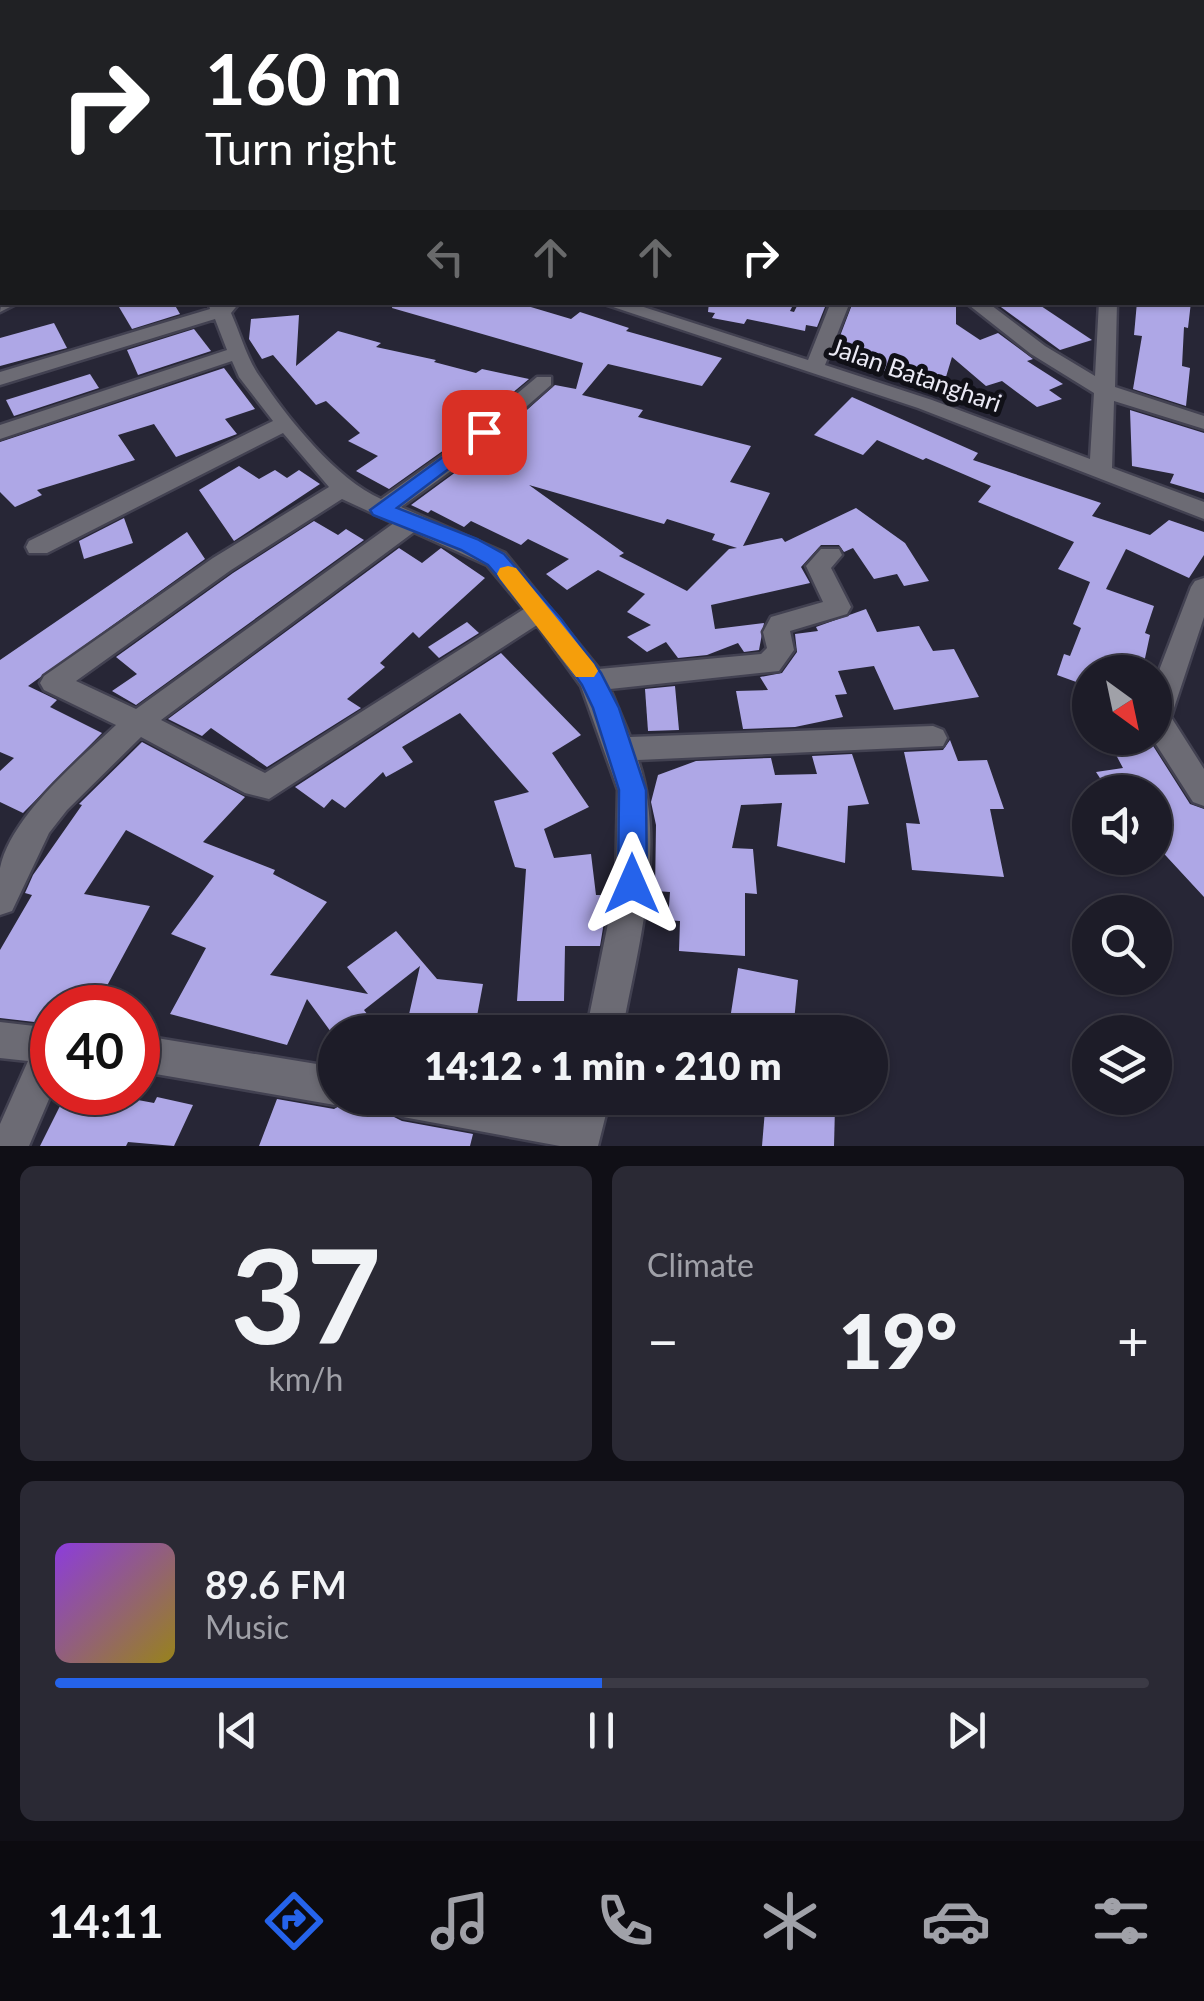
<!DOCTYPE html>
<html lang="en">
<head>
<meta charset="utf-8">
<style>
  body { margin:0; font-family:Lato,sans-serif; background:#2a2934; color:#f1f3f6; height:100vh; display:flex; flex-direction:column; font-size:38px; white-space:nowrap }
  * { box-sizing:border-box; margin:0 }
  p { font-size:32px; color:#a0a1a8 }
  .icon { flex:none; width:55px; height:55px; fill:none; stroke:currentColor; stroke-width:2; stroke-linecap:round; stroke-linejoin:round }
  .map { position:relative; height:1146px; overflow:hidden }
  .panel { display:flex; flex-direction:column; gap:20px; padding:20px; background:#100f16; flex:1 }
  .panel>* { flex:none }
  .banner { position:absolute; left:0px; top:0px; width:1205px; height:305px; box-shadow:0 2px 8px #0004,0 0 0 2px #3b3a45; background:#202124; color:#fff; overflow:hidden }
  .needle { width:65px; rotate:147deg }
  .buttons { position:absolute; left:1072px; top:655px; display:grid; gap:20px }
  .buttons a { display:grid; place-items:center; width:100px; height:100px; border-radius:50%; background:#1d1c28; box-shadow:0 2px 8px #0004,0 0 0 2px #3b3a45; font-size:50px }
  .speed { position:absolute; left:30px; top:985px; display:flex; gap:20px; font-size:50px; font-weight:700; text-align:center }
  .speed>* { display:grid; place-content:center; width:130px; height:130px; border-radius:50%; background:#1d1c28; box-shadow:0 2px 8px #0004,0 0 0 2px #3b3a45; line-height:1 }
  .speed .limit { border:15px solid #d22; background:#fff; color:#111 }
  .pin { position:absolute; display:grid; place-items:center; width:85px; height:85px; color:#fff; margin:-42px; border-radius:20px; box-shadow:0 5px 15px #0006 }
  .me { position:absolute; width:110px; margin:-55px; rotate:0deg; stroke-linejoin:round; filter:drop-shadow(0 0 8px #0008) }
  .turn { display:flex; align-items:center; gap:35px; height:210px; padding:0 40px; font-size:45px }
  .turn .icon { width:130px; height:130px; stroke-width:2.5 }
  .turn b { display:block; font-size:70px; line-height:85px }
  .lanes { display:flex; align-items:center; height:95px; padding:0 40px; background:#0003; justify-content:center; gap:50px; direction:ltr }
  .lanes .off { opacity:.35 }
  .big { font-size:75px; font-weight:800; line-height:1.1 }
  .panel .widget { flex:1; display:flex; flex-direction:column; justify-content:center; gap:15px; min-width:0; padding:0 35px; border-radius:15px; background:#2a2934 }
  .panel .dial { align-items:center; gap:0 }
  .dial b { font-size:130px; line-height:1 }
  .song { display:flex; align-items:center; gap:30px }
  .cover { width:120px; height:120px; border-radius:15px; background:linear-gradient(135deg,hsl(270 70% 55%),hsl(50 70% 35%)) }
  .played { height:10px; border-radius:5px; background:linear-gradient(90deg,#2563eb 50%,#3b3a45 50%) }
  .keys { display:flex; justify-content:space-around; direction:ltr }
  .heat { display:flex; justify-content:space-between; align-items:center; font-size:55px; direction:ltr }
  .panel .tiles { flex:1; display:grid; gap:20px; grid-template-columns:1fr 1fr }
  .widget:last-child { grid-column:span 2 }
  .trip { position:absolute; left:318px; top:1015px; width:570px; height:100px; border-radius:50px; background:#1d1c28; box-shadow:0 2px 8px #0004,0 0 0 2px #3b3a45; font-weight:800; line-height:100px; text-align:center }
  .tabs { display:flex; height:160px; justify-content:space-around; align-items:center; background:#0c0b10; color:#a0a1a8 }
  .tabs .icon { width:70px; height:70px }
  .tabs .selected { color:#2563eb }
  .tabs b { font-size:45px; color:#f1f3f6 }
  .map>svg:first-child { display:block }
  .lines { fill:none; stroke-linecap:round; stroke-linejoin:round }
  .river { fill:#190f00; fill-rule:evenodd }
  .building { fill:#aea7e6; fill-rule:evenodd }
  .minor-casing { stroke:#424151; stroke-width:5 }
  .minor { fill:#6c6b74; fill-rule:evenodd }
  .route { fill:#2563eb; stroke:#184099; stroke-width:2.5 }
  .slow { fill:#f59e0b }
  .labels { text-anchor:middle; stroke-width:10; stroke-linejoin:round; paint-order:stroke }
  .street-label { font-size:25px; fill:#ebeaf5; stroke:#101017 }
</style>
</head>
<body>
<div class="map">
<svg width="1204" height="1146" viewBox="0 0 1204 1146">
  <rect width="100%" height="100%" fill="#272636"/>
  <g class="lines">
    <!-- river -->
    <polygon class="river" points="4,2 2,14 0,15 0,3"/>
  </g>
  <!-- building -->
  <g class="building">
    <polygon points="116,302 173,302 180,314 132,329"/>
    <path d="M393 302H514L571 319 580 312 629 328 626 331 722 358 702 386 608 364 582 395 643 410 638 417 751 446 730 482 770 493 743 546 782 538 785 542 856 508 905 543 929 581 904 586 897 574 874 579 853 548 844 552 839 545H821L801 567 810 583 711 605 715 629 764 623 759 650 744 652 738 643 707 655 678 658 666 642 647 652 627 637 651 625 627 612 645 594 598 570 567 590 546 574 569 559 528 539 521 545 471 521 464 527 431 510 428 513 411 505 464 466 555 385 576 389 583 363 392 308ZM529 485 664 524 667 519 715 534 712 540 737 548 729 549 687 591 619 556 624 553Z"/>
    <polygon points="709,302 770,306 777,302 793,305 790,311 794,312 799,302 827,302 817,327 806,325 805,331 747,319 744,324 712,318 715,313 708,312"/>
    <polygon points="853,302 956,307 956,324 980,340 998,333 1033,359 1027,361 1063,384 1049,390 1062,399 1037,407 1002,381 986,386 952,357 942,390 920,386 923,378 869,368 874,353 837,344"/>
    <polygon points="994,302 1035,302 1092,340 1060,350"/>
    <polygon points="1137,302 1191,302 1188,328 1184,327 1182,366 1190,368 1186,406 1133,389 1142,336 1134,335"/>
    <polygon points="299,315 296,366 338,331 381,343 376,347 436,360 434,362 476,373 482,369 529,379 444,450 389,489 356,471 378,456 348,441 360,433 326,401 316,405 273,355 262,359 249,339 251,319"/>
    <polygon points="54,323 67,348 0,366 0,338"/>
    <polygon points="194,329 211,351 138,375 127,350"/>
    <polygon points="224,368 255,409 225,419 237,434 176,457 154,424 118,435 135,460 37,490 42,495 15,507 0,492 0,442"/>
    <polygon points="90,374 99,388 14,416 6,400"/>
    <polygon points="852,397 978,453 973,460 1101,503 1092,516 1150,535 1169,520 1204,532 1204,555 1189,578 1126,549 1106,589 1154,606 1145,633 1150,635 1142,672 1090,672 1090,687 1057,675 1064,654 1070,656 1081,628 1073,624 1090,582 1058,569 1074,542 978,502 991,486 926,458 923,460 877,440 863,455 814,435"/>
    <polygon points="1130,410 1204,433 1204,493 1170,483 1174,474 1132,466"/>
    <polygon points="239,466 259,479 275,470 287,478 299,470 320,484 234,541 199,490"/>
    <polygon points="124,518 133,543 84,559 79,541"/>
    <polygon points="314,521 338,535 346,529 364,540 136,705 112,691 137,674 116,657 233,573"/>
    <polygon points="187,532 205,559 28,686 57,700 50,707 102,733 23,813 0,802 0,771 14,758 0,752 0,660"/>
    <polygon points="399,548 422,563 441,548 485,578 419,638 413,632 380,663 385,667 347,699 361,708 267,767 211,728 202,736 168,719"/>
    <polygon points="866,609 877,632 919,626 933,651 954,649 979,697 894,710 874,666 838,671 847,694 835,695 843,717 795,727 743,729 736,691 768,690 760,677 782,673 797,652 795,634 818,631 816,627"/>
    <polygon points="467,622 479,633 439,658 428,647"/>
    <polygon points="501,653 581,735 552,753 589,807 544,829 554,858 591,854 596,895 604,895 603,928 600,946 565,946 564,1001 517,1001 526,869 515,867 494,801 529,792 460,713 402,747 413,762 386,777 383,772 345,808 332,799 324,808 295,787"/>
    <polygon points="675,686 679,730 648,731 645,689"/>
    <polygon points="1107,738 1148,738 1190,804 1204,809 1204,897 1155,844 1155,792 1109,792 1096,772 1123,768"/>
    <polygon points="950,740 958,761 987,760 1004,809 990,809 1004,877 912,870 906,823 920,824 904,752 943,750"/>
    <polygon points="142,742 245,797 203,842 275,870 273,874 327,902 270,975 368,994 347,967 396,931 437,979 483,984 474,1032 405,1032 420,966 364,1010 381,1032 331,1032 307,999 287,1045 170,1014 206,948 171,934 214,876 126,830 84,894 150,906 95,1008 52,1008 52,1024 0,1018 0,950 32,895 25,893 33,875 82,805 79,804"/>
    <polygon points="852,754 869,804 848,806 845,863 777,846 782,803 741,805 732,848 753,849 757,894 745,893 745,956 679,951 680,921 668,920 670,892 655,891 656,825 651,802 658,775 696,761 771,758 775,775 817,774 812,756"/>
    <polygon points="738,968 798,980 793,1032 728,1032"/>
    <polygon points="67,1092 95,1092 154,1103 157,1097 193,1105 174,1146 128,1142 126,1146 40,1146"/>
    <polygon points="766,1098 835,1107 834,1146 762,1146"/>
    <polygon points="277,1099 334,1109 352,1099 383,1106 388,1114 402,1121 473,1134 470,1146 259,1146"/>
  </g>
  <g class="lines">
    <defs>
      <g id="minor">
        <polygon points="125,0 166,0 168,2 127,2"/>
        <polygon points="408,0 409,2 387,1 388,0"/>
        <polygon points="2,37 2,46 0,47 0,38"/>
        <rect x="1202" y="43" width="2" height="8"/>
        <rect x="0" y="119" width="2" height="9"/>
        <polygon points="2,155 2,165 0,166 0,156"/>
        <polygon points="2,299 2,302 20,302 0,312"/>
        <path d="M208 302H240L231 313C240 333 247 359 260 377 288 419 336 479 381 499L446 453 537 377H551V385L462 463 401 507 505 553 599 669 761 654 767 648 763 632 771 617 823 602 806 566 821 549H839L842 555 831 568 851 607 847 614 790 631 794 650 779 671 610 689 630 737 933 726 943 730 947 738 943 746 638 760C667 845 638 947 622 1032H586L616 884 618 790 581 686 537 625 269 799 245 793 141 737 67 810 49 833 12 911 0 915C0 900 0 882 0 868 11 816 79 760 116 725L44 690 40 683 44 676 213 558 329 487 283 433 47 553H29L26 547 29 541 273 421 239 377 232 361 0 439V425L227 350 215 319 0 385V372L210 309ZM342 499 394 523 136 709 76 681 231 570ZM414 532 487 565 524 609 265 773 161 720Z"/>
        <polygon points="598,302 628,302 808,360 831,302 850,302 825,365 932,400 1090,459 1094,393 1031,354 965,302 987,302 1045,346 1095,376 1099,302 1117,302 1115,387 1204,416 1204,429 1114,401 1112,468 1204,502 1204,519 918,408"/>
        <polygon points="1204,578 1204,617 1171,717 1204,769 1204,806 1193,802 1152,738 1155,681 1191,587 1195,581"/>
        <polygon points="0,1022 52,1028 52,1092 29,1146 0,1146 0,1124 28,1061 0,1058"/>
        <polygon points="138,1035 335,1067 335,1098 349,1098 335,1105 138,1071"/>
        <polygon points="384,1098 511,1098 570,1108 573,1098 610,1098 598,1146 560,1146 403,1117 390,1111"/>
      </g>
    </defs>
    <!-- minor casing -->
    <use href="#minor" class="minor-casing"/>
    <!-- minor -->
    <use href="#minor" class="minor"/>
  </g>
  <!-- route -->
  <polygon class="route" points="484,427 494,432 491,437 397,508 477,539 504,554 561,619 601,673 619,708 646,790 647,884 643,893 632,897 622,893 618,884 619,790 593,708 582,685 544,631 488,565 461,550 373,515 370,510"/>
  <!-- slow -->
  <polygon class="slow" points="508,566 516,568 594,664 598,671 594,677 576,677 500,579 497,574 500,568"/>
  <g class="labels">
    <!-- street labels -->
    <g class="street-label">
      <text transform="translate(916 375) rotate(19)" y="9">Jalan Batanghari</text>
    </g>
  </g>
</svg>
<div class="buttons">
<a><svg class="needle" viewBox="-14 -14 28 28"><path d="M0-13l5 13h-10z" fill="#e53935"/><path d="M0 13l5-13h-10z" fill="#a0a1a8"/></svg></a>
<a><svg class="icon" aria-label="sound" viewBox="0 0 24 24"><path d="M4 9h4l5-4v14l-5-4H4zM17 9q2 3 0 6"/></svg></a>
<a><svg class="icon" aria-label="search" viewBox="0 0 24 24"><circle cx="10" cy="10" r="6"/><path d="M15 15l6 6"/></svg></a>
<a><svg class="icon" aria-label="layers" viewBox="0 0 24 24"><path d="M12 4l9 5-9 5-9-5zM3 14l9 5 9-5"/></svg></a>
</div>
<div class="speed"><div class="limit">40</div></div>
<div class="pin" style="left:484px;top:432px;background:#d93025"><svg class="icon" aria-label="arrive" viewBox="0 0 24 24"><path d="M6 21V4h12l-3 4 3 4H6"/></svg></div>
<svg class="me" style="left:632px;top:884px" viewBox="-20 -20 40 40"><path d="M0-17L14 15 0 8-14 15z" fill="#2563eb" stroke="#fff" stroke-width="4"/></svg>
<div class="trip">14:12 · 1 min · 210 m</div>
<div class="banner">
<div class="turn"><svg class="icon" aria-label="right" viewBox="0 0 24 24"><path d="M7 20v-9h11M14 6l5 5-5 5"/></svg><div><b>160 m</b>Turn right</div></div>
<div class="lanes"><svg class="icon off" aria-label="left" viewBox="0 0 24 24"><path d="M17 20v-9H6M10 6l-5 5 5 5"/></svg><svg class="icon off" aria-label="ahead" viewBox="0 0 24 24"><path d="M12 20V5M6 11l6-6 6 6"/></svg><svg class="icon off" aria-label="ahead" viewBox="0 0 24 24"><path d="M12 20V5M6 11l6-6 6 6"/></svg><svg class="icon" aria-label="right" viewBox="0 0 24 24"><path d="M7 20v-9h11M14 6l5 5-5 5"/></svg></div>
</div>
</div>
<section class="panel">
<div class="tiles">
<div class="widget dial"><b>37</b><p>km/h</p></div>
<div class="widget"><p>Climate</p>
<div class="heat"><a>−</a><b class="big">19°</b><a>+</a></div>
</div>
<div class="widget">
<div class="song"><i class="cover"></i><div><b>89.6 FM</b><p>Music</p></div></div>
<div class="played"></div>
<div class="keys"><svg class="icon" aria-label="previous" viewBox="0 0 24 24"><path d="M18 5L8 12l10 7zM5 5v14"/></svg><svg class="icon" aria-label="pause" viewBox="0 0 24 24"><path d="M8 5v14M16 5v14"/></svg><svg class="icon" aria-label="next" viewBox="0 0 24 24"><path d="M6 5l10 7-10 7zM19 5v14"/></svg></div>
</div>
</div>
</section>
<nav class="tabs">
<b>14:11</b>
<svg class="icon selected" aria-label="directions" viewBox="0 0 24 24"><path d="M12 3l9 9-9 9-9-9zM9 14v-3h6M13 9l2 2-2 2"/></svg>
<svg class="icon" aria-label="music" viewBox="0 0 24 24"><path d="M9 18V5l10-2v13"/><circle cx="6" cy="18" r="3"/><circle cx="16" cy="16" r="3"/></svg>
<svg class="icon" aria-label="phone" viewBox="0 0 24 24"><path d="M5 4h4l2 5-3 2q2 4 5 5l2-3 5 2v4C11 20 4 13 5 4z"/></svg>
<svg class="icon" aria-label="climate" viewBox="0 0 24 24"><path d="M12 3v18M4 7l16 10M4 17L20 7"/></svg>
<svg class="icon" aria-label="car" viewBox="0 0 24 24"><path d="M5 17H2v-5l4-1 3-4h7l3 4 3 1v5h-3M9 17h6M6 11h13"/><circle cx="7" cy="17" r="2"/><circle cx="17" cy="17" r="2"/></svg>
<svg class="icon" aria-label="filters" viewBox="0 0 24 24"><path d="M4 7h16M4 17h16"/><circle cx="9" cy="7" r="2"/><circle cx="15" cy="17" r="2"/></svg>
</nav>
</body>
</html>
